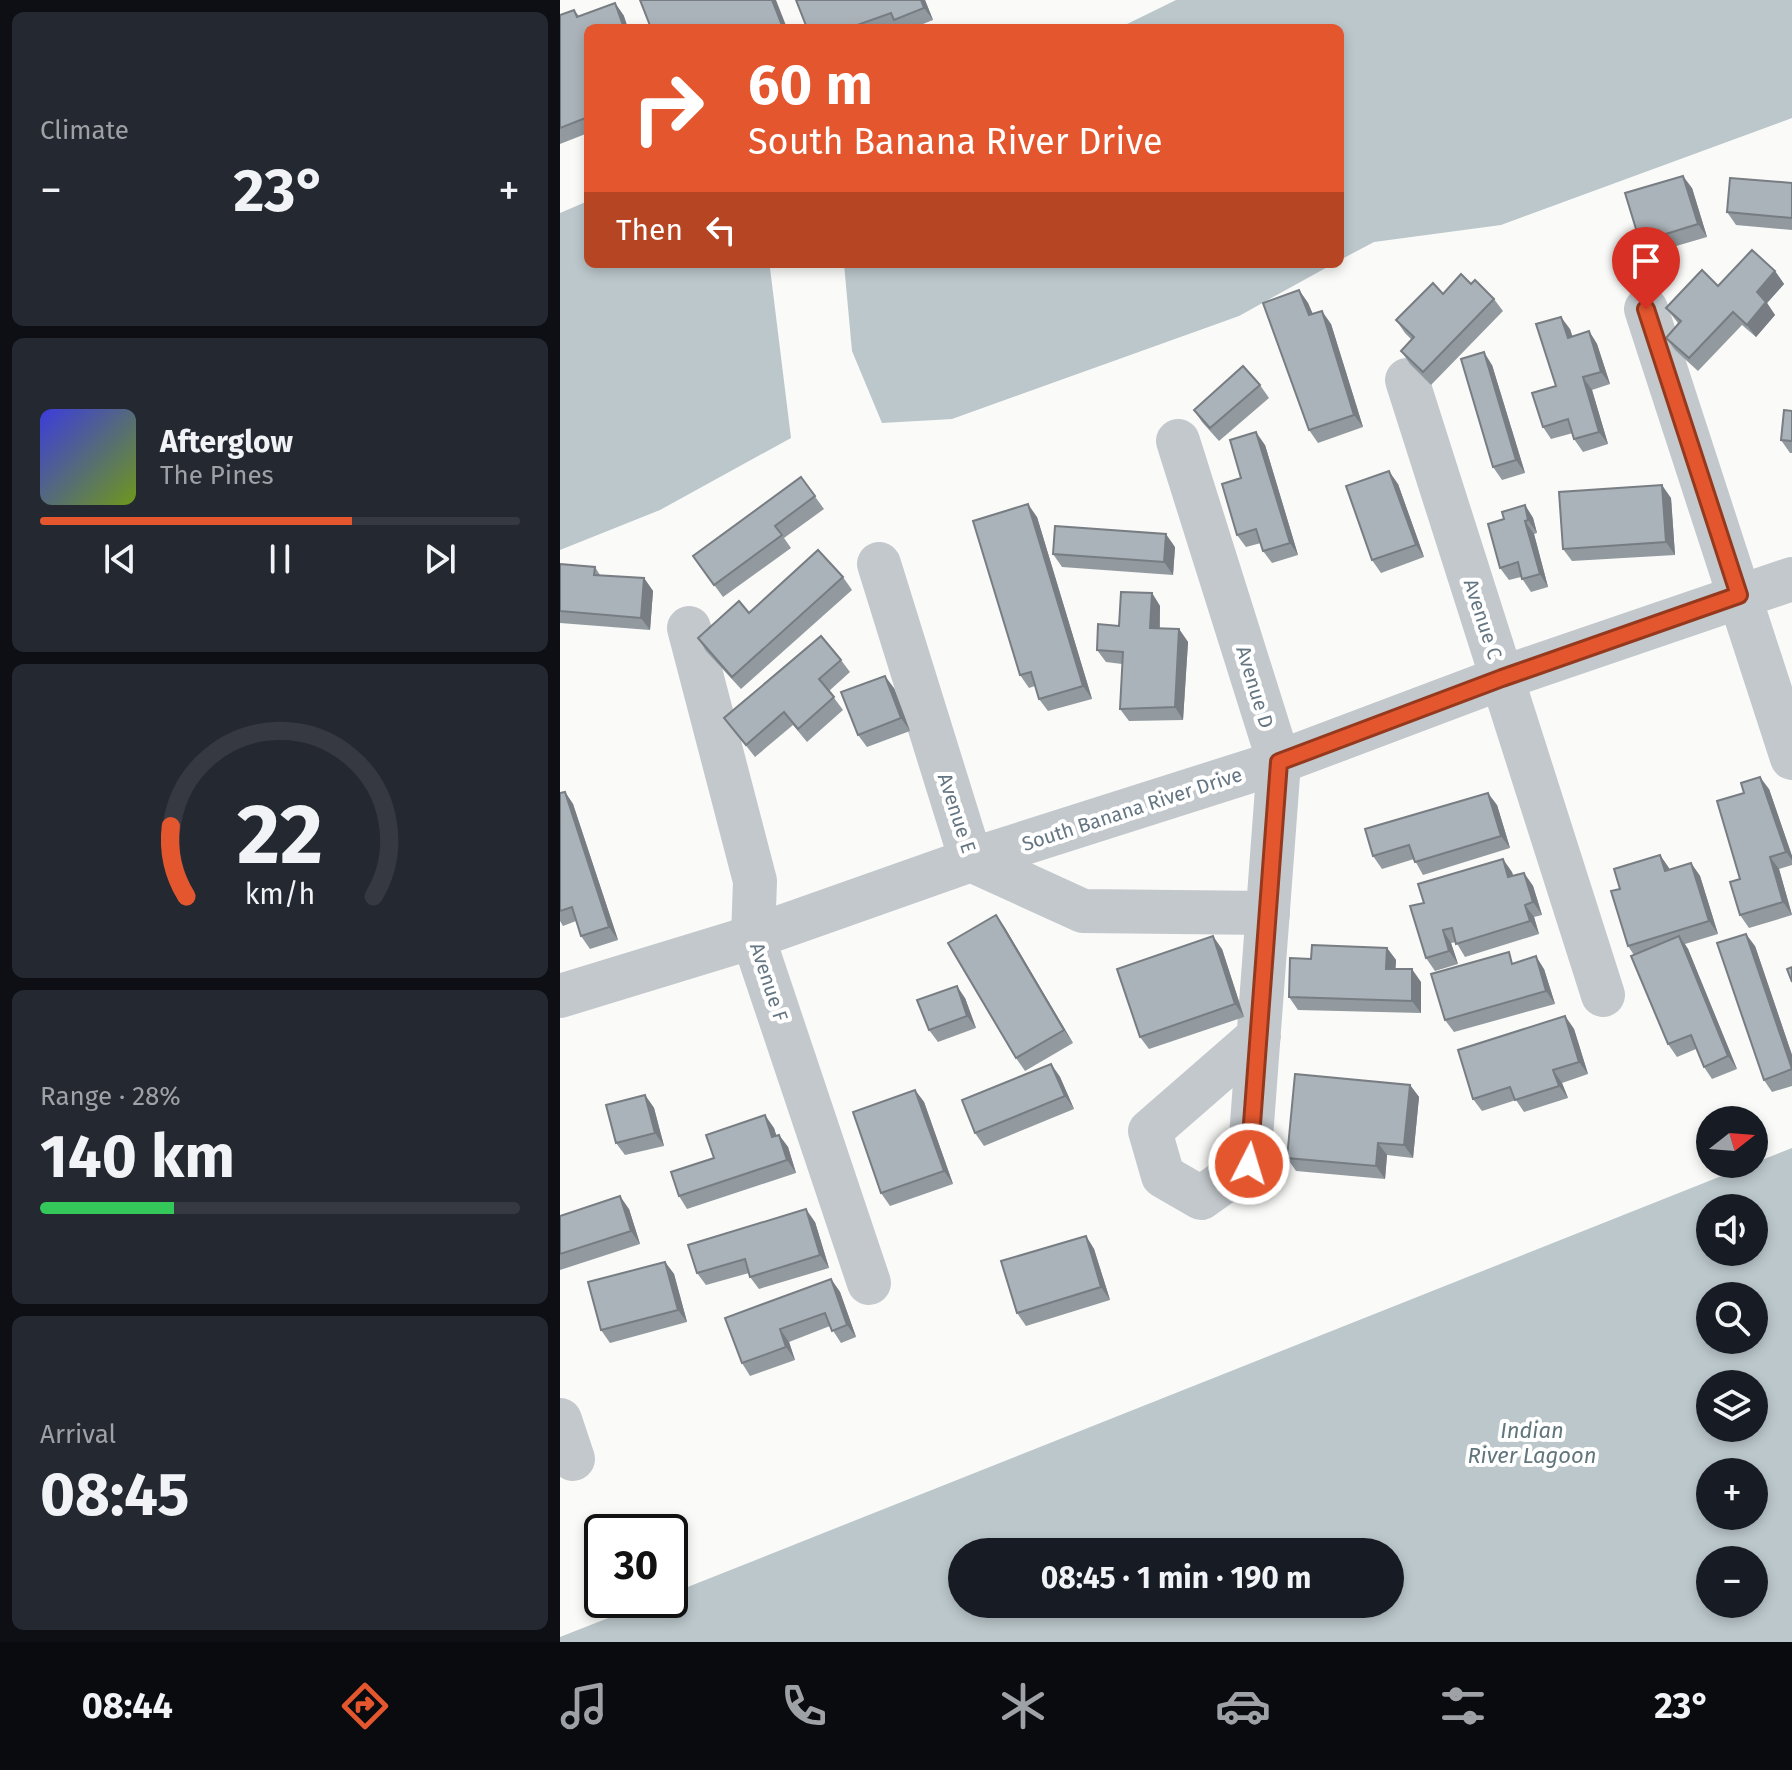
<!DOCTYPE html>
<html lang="en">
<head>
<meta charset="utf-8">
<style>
  body { margin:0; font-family:"Fira Sans",sans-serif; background:#242831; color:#f1f3f6; height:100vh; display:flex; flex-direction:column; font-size:30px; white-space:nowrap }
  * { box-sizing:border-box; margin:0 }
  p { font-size:26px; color:#9ea1a6 }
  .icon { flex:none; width:44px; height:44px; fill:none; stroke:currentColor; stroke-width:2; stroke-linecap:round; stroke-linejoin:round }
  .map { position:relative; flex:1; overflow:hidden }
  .panel { display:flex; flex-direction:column; gap:12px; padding:12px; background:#0d0f14; width:560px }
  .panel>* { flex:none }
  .banner { position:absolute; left:24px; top:24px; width:760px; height:244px; border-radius:12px; box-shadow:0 4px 12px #0003; background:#e4572e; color:#fff; overflow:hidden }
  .needle { width:52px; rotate:73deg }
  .fabs { position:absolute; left:1136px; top:1106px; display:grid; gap:16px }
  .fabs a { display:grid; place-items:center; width:72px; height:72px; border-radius:50%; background:#171b24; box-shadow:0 4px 12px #0003; font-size:40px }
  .speed { position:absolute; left:24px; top:1514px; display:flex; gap:16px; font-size:40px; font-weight:700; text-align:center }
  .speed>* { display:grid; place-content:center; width:104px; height:104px; border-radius:50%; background:#171b24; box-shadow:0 4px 12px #0003; line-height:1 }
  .speed .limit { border:4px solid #111; border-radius:12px; background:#fff; color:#111 }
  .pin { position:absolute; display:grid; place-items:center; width:68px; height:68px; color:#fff; margin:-82px -34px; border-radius:50% 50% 50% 0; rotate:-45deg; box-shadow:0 0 8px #0007 }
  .pin .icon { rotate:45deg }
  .me { position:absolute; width:88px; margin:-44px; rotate:5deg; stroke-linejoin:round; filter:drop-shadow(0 0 6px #0008) }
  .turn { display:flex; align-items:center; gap:28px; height:168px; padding:0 32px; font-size:36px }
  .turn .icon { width:104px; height:104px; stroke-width:2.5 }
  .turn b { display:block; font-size:56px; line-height:68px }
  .then { display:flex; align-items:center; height:76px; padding:0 32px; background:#0003; gap:16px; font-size:30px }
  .big { font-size:60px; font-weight:700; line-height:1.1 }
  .panel .tile { flex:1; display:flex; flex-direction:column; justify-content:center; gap:12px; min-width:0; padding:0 28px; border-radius:12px; background:#242831 }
  .panel .dial { align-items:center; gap:0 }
  .dial svg { height:208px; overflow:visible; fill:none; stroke:#363941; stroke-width:7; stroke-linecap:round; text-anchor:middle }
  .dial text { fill:#f1f3f6; stroke:none }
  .song { display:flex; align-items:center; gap:24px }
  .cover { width:96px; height:96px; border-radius:12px; background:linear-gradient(135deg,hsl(240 70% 55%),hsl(80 70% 35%)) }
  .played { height:8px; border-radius:4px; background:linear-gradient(90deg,#e4572e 65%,#363941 65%) }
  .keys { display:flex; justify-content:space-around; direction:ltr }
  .heat { display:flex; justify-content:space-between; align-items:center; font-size:44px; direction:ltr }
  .charge { height:12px; border-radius:6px; background:linear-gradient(90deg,#34c759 28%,#363941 0) }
  .trip { position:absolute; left:388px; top:1538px; width:456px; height:80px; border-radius:40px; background:#171b24; box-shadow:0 4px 12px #0003; font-weight:700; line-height:80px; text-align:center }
  .menu { display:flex; height:128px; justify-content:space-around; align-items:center; background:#090b0e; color:#9ea1a6 }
  .menu .icon { width:56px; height:56px }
  .menu .selected { color:#e4572e }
  .menu b { font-size:36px; color:#f1f3f6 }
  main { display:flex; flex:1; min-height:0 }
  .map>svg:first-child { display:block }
  .water { fill:#bbc7cb; fill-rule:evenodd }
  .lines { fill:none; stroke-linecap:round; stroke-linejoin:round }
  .minor { stroke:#c3c8cc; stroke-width:44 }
  .wall { fill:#929a9f }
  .shaded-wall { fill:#777d82 }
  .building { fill:#aab3b9; stroke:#777d82; stroke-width:2 }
  .route-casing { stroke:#94391e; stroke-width:20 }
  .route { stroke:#e4572e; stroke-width:14 }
  .labels { text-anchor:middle; stroke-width:8; stroke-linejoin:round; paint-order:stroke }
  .street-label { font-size:20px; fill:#657683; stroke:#fff }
  .water-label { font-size:22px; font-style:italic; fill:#60757c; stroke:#fff }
</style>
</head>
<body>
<main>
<section class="panel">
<div class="tile"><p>Climate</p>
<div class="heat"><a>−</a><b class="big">23°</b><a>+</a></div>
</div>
<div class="tile">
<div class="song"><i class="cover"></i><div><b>Afterglow</b><p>The Pines</p></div></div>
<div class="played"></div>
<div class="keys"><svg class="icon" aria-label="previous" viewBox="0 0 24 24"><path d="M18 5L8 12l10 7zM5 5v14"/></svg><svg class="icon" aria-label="pause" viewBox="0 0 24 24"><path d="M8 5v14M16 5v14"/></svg><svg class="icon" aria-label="next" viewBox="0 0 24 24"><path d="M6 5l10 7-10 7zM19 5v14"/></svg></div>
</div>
<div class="tile dial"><svg viewBox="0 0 100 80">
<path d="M14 69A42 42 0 1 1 86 69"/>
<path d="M14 69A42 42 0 0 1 8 42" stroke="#e4572e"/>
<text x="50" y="56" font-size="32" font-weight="700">22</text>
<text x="50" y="72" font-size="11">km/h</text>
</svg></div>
<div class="tile"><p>Range · 28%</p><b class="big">140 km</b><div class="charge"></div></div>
<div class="tile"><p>Arrival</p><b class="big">08:45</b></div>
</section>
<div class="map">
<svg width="1232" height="1642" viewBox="0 0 1232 1642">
  <rect width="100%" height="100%" fill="#fafaf8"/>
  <!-- water -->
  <g class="water">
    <polygon points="616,0 1232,0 1232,118 941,225 814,242 780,260 780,28 559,28"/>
    <polygon points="28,201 28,264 206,264 210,268 231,438 100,510 0,550 0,213"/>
    <polygon points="284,264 773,264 679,316 392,419 322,423 292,351"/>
    <path d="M1232 1148V1642H0V1637L94 1600H110V1594ZM1150 1208H1194V1252H1150ZM1150 1296H1194V1340H1150ZM1150 1384H1194V1428H1150ZM1150 1472H1194V1516H1150ZM402 1552H830V1604H402ZM1150 1560H1194V1604H1150Z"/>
  </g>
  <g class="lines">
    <!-- minor -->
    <g class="minor">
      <polyline points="1086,309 1232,758"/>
      <polyline points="847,380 1043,995"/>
      <polyline points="618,441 719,762 689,1164 641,1198 603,1176 590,1131 699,1036"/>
      <polyline points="319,564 411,860 523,911 708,913"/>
      <polyline points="129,628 195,881 193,937 309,1283"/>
      <polyline points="0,996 193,937 411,860 719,762 942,678 1232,579"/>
      <polyline points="0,1420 13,1459"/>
    </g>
  </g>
  <!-- wall -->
  <g class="wall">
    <polygon points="365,0 373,20 353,28 339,28 338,26 332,28 247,28"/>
    <polygon points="55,3 64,16 28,28 28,133 0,144 0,15 14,10 19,16"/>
    <polygon points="1232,183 1232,230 1176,225 1167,212"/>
    <polygon points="1132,188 1147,237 1089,254 1080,242"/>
    <polygon points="1215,271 1224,284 1207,303 1215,315 1196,337 1182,325 1138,371 1115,350 1106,338 1118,323 1106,308 1158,286"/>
    <polygon points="911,284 934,299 943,311 871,385 850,364 841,351 852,340 845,333 836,320 883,294"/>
    <polygon points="739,290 748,303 753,314 771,324 803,427 758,443 749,430"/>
    <polygon points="1010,329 1012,336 1029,331 1037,344 1050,384 1032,390 1048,444 1023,452 1014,439 1013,433 991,439 983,427 996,386"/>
    <polygon points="932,365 965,473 942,480 933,467"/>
    <polygon points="700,385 709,398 659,441 642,422 634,410"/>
    <polygon points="1232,411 1232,453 1230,453 1221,440"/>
    <polygon points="705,445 738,555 712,563 703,551 701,543 686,547 677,535 681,478"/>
    <polygon points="241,477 264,509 224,538 231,548 163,597 133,556"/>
    <polygon points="838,484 864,557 821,573 812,560"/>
    <polygon points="1111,498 1115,555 1012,561 1003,549"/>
    <polygon points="965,505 973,518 977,533 974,534 988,587 971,592 961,577 949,580 940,568"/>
    <polygon points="477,517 532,699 488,711 479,699 475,686 469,688 460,675"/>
    <polygon points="615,547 613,575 502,567 493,554"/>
    <polygon points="0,564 35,567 40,575 84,578 93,591 90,630 0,623"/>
    <polygon points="283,577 292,590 181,689 146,651 138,638 189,613"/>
    <polygon points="592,593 600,606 600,628 619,629 628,642 623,720 569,721 560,709 562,664 546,662 537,650 559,626"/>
    <polygon points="281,660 290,672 269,691 283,710 247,742 233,725 195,757 164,718"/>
    <polygon points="334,688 350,731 307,747 298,735"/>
    <polygon points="1209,789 1232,856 1232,865 1219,869 1232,915 1189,928 1180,915 1180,879"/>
    <polygon points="5,792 13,804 58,940 30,949 21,936 16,921 3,926 0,921 0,793"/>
    <polygon points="937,805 950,848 863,875 854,859 822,869 813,856"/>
    <polygon points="1100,855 1110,870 1131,863 1140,876 1158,934 1125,944 1128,949 1177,1069 1152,1079 1144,1067 1136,1049 1117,1057 1108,1044 1074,955 1068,946 1060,889"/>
    <polygon points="952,872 953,876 964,873 973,886 982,915 974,917 979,934 905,957 896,942 891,943 898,964 875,971 866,958 864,903"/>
    <polygon points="436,915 445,928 513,1043 465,1071 456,1058"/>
    <polygon points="1195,946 1232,1055 1232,1086 1212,1092 1204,1080"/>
    <polygon points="827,948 836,960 835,969 861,982 861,1013 738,1010 729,997 751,959"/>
    <polygon points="662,949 684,1017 589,1049 580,1037"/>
    <polygon points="956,962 984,969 995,1004 894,1032 885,1020"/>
    <polygon points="405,998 416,1028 378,1042 369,1030"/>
    <polygon points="1005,1016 1014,1029 1028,1074 1002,1083 1008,1098 964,1112 956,1100 922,1111 913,1099"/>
    <polygon points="491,1064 500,1077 514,1109 424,1146 415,1133"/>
    <polygon points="850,1085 859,1097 853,1158 827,1155 825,1179 736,1171 727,1158"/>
    <polygon points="355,1090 364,1102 393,1184 330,1206 321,1193"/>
    <polygon points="85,1095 94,1108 104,1146 65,1155 56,1143"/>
    <polygon points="214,1128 216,1135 219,1135 228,1147 236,1173 127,1209 119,1196 154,1158"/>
    <polygon points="69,1209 80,1244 0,1270 0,1216"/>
    <polygon points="255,1222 269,1268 199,1289 190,1277 189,1273 146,1285 137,1273"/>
    <polygon points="526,1236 534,1249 550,1300 466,1326 457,1313"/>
    <polygon points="105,1262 114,1274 127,1322 50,1343 41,1330"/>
    <polygon points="271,1279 280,1292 296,1337 281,1343 270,1326 229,1342 235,1360 190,1376 182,1363"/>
  </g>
  <!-- shaded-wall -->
  <g class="shaded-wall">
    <polygon points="212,0 216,0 227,28 223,28"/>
    <polygon points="361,0 365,0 373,20 364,8"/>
    <polygon points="55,3 64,16 68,28 64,28"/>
    <polygon points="1123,176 1132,188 1147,237 1138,224"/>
    <polygon points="1215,271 1224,284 1207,303 1215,315 1196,337 1187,325 1197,292"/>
    <polygon points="739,290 748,303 758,327 749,315"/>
    <polygon points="762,311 771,324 803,427 794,415"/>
    <polygon points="1001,317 1010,329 1017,350 1008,338"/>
    <polygon points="1029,331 1037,344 1050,384 1041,372"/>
    <polygon points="924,352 932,365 965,473 956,460"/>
    <polygon points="1023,377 1032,390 1048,444 1039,432"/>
    <polygon points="696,432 705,445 738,555 730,543"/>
    <polygon points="829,471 838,484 864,557 856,545"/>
    <polygon points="1102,485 1111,498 1115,555 1106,542"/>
    <polygon points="468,504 477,517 532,699 523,686"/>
    <polygon points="965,505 973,518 977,533 968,520"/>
    <polygon points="965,521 974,534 988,587 980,574"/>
    <polygon points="606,534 615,547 613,575 604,562"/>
    <polygon points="84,578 93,591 90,630 81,618"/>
    <polygon points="592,593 600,606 599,640 590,628"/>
    <polygon points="619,629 628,642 623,720 615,707"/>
    <polygon points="325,676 334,688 350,731 341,718"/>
    <polygon points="1200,777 1209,789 1232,856 1232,860 1226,852"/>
    <polygon points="5,792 13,804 58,940 49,927"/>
    <polygon points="928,793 937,805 950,848 941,836"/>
    <polygon points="1100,855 1109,868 1114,884 1105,871"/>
    <polygon points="1210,857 1219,869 1232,915 1223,902"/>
    <polygon points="943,859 952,872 957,890 948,877"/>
    <polygon points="1131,863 1140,876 1158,934 1149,921"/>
    <polygon points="964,873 973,886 982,915 973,902"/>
    <polygon points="965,905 974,917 979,934 970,921"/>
    <polygon points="436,915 445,928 513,1043 504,1030"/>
    <polygon points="883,930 891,943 898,964 889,951"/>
    <polygon points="1186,934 1195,946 1232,1055 1232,1069"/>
    <polygon points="653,936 662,949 684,1017 675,1004"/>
    <polygon points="1119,936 1128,949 1177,1069 1168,1056"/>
    <polygon points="827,948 836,960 835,981 826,969"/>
    <polygon points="976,956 984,969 995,1004 986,991"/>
    <polygon points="852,969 861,982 861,1013 852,1001"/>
    <polygon points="397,986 405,998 416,1028 407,1016"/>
    <polygon points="1005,1016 1014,1029 1028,1074 1019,1062"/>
    <polygon points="491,1064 500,1077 514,1109 505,1096"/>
    <polygon points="993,1070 1002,1083 1008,1098 999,1086"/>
    <polygon points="850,1085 859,1097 853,1158 844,1145"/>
    <polygon points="355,1090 364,1102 393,1184 384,1171"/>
    <polygon points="85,1095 94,1108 104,1146 95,1133"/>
    <polygon points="205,1115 214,1128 221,1150 212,1137"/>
    <polygon points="219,1135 228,1147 236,1173 227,1160"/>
    <polygon points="818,1143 827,1155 825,1179 816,1166"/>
    <polygon points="60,1196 69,1209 80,1244 71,1231"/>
    <polygon points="246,1209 255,1222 269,1268 260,1255"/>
    <polygon points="526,1236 534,1249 550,1300 541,1287"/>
    <polygon points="105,1262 114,1274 127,1322 118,1310"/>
    <polygon points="271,1279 280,1292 296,1337 287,1325"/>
    <polygon points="220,1329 229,1342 235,1360 226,1347"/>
  </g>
  <!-- building -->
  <g class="building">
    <polygon points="80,0 212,0 223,28 91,28"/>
    <polygon points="236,0 361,0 364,8 334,20 331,13 289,28 247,28"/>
    <polygon points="55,3 64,28 28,28 28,117 0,128 0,15 14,10 17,17"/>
    <polygon points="1123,176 1138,224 1080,242 1065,193"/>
    <polygon points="1170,178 1232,183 1232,218 1167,212"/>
    <polygon points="1192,250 1215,271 1197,292 1206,302 1187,325 1173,312 1129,358 1106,338 1121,321 1106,308 1142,270 1158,286"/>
    <polygon points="901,274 911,284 915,280 934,299 863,372 841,351 854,337 836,320 873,283 883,294"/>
    <polygon points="739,290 749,315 762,311 794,415 749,430 703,303"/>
    <polygon points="1001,317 1008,338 1029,331 1041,372 1023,377 1039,432 1014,439 1008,419 983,427 972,393 996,386 976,324"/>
    <polygon points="924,352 956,460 933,467 901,359"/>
    <polygon points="683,366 700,385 650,428 634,410"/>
    <polygon points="1224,410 1232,411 1232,441 1221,440"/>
    <polygon points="696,432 730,543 703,551 696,529 677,535 662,484 681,478 670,440"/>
    <polygon points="829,471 856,545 812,560 786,486"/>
    <polygon points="241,477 255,496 215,526 222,535 154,585 133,556"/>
    <polygon points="1102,485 1106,542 1003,549 999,492"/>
    <polygon points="468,504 523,686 479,699 471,672 460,675 413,521"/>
    <polygon points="965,505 968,520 965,521 980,574 962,579 958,562 940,568 928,524 944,519 942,512"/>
    <polygon points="495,526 606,534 604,562 493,554"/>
    <polygon points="258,550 283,577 172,677 138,638 179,601 189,613"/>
    <polygon points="0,564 35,567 34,575 84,578 81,618 0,611"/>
    <polygon points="561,592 592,593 590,628 619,629 615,707 560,709 563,652 537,650 538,624 559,626"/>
    <polygon points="261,636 281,660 259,679 274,697 238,729 224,712 186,745 164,718"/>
    <polygon points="325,676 341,718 298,735 281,692"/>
    <polygon points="1200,777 1226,852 1210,857 1223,902 1180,915 1170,882 1180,879 1157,801 1184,793 1181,783"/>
    <polygon points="5,792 49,927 21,936 12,907 0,911 0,793"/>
    <polygon points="928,793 941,836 855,862 849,845 813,856 805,829"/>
    <polygon points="1100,855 1105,871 1131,863 1149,921 1068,946 1051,891 1060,889 1054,869"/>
    <polygon points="943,859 948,877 964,873 973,902 965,905 970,921 896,944 892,928 883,930 889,951 866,958 850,906 864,903 858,884"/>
    <polygon points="436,915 504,1030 456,1058 388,943"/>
    <polygon points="1186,934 1232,1069 1204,1080 1157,943"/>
    <polygon points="653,936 675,1004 580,1037 557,969"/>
    <polygon points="1119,936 1168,1056 1144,1067 1131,1035 1108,1044 1071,956"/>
    <polygon points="752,945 827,948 826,969 852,969 852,1001 729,997 730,958 751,959"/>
    <polygon points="949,952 952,964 976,956 986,991 885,1020 871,974"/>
    <polygon points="1232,967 1232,982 1227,969"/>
    <polygon points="397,986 407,1016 369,1030 357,1000"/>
    <polygon points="1005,1016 1019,1062 993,1070 999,1086 955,1100 950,1087 913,1099 898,1050"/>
    <polygon points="491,1064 505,1096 415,1133 402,1100"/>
    <polygon points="735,1074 850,1085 844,1145 818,1143 816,1166 727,1158"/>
    <polygon points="355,1090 384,1171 321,1193 293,1112"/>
    <polygon points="85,1095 95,1133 56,1143 46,1105"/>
    <polygon points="205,1115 212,1137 219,1135 227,1160 119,1196 111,1172 154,1158 146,1135"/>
    <polygon points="60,1196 71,1231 0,1254 0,1216"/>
    <polygon points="246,1209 260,1255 190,1277 185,1259 137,1273 128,1245"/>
    <polygon points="526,1236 541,1287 457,1313 441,1261"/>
    <polygon points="105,1262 118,1310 41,1330 28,1282"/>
    <polygon points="271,1279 287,1325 272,1331 265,1313 220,1329 226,1347 182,1363 165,1318"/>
  </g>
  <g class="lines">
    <defs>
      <polyline id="route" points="689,1164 719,762 942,678 1179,595 1086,309"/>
    </defs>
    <!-- route casing -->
    <use href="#route" class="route-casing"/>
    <!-- route -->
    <use href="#route" class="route"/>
  </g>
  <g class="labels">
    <!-- street labels -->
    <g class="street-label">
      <text transform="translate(923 619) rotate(72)" y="7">Avenue C</text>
      <text transform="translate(695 687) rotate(73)" y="7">Avenue D</text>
      <text transform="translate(572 809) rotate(-18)" y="7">South Banana River Drive</text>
      <text transform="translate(397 813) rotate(72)" y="7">Avenue E</text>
      <text transform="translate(209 982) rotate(72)" y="7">Avenue F</text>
    </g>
    <!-- water labels -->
    <g class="water-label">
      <text x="972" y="1438">Indian<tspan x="972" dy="25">River Lagoon</tspan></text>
    </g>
  </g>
</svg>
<div class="fabs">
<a><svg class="needle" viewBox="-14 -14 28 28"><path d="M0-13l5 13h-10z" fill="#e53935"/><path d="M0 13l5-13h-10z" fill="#9ea1a6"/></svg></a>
<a><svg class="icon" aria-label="sound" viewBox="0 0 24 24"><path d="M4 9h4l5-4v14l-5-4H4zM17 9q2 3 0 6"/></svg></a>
<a><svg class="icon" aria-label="search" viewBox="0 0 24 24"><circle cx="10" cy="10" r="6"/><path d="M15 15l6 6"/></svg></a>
<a><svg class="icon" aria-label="layers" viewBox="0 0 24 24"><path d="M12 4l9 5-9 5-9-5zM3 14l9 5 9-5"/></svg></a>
<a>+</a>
<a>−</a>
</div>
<div class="speed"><div class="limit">30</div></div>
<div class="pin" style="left:1086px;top:309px;background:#d93025"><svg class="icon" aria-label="arrive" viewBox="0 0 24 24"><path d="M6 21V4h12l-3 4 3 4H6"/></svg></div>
<svg class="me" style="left:689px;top:1164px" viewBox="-20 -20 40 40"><circle r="17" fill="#e4572e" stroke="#fff" stroke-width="3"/><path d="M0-11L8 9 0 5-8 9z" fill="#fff"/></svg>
<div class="trip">08:45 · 1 min · 190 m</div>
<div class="banner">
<div class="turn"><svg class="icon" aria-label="right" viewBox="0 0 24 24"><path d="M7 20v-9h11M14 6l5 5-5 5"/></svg><div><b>60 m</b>South Banana River Drive</div></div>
<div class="then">Then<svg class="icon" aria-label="left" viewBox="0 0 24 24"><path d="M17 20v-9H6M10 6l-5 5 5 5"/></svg></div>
</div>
</div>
</main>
<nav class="menu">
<b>08:44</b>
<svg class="icon selected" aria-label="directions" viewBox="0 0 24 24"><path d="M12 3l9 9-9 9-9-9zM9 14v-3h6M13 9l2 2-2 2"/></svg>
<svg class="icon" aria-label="music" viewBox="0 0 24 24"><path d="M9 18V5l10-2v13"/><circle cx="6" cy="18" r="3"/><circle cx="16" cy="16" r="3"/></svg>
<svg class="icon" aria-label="phone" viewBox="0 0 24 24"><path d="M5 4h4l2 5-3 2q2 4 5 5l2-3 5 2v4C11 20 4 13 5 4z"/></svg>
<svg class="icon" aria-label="climate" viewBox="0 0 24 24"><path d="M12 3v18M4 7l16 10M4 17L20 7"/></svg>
<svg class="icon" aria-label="car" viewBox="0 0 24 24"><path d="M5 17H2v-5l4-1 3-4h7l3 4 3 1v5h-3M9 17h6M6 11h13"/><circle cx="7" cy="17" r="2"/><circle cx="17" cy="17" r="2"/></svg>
<svg class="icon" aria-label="filters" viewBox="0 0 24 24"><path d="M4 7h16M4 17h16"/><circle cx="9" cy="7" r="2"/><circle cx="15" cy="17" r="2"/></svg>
<b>23°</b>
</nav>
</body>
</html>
